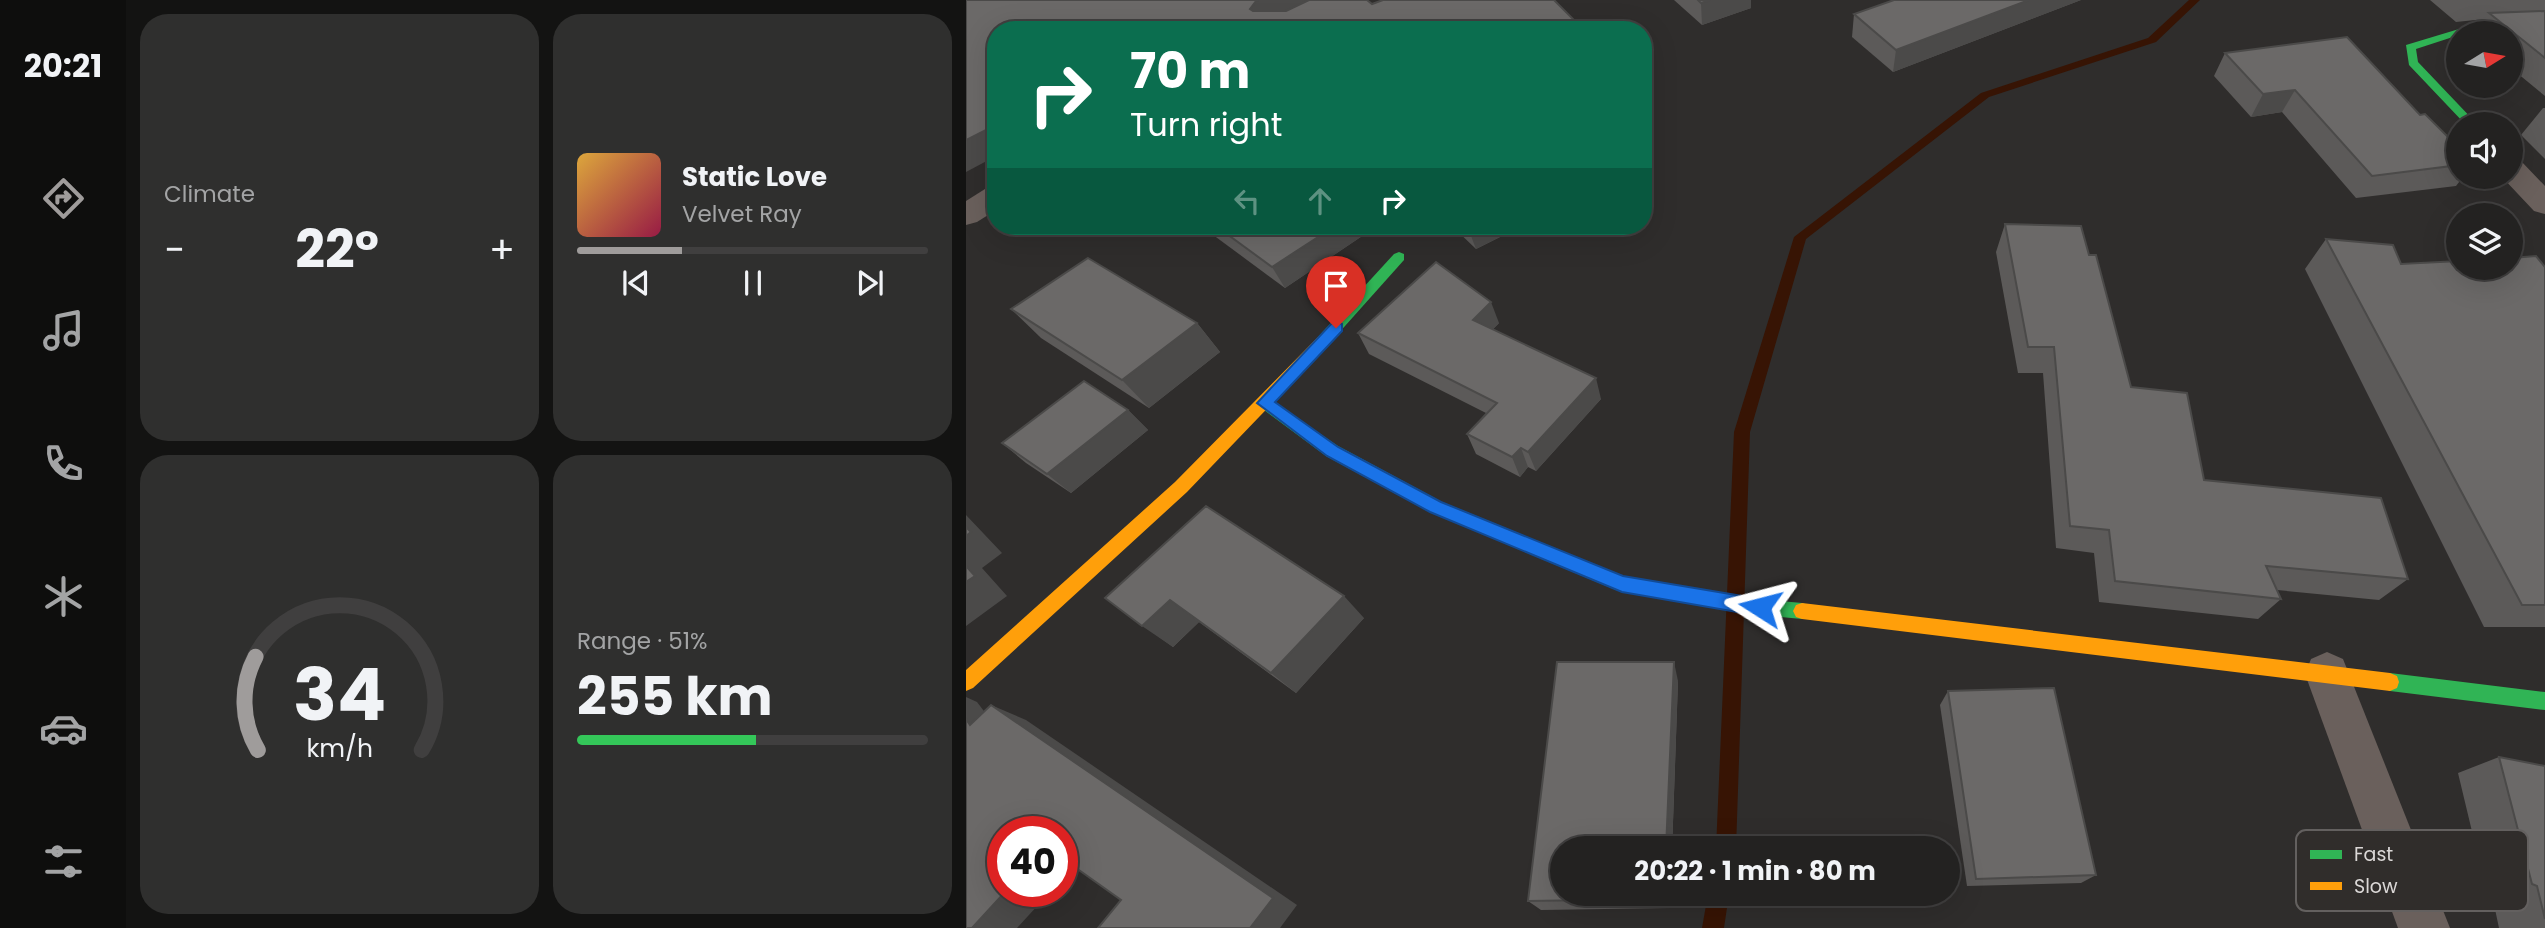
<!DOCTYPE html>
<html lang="en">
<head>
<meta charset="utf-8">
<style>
  body { margin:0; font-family:Poppins,sans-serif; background:#2f2f2e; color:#f1f3f6; height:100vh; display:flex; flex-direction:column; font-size:26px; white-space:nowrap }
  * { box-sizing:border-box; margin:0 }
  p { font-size:23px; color:#a3a4a5 }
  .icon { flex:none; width:38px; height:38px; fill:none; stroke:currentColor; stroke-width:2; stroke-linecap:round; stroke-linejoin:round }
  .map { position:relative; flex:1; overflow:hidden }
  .details { display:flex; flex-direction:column; gap:14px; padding:14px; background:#131312; width:840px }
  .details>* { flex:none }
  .hud { position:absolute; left:21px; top:21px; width:665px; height:214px; border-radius:28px; box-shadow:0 7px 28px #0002,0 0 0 2px #403f3f; background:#0b6e4f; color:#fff; overflow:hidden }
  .needle { width:46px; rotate:79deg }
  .fabs { position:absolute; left:1480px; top:21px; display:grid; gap:14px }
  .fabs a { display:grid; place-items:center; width:77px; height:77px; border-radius:50%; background:#232221; box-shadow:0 7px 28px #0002,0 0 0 2px #403f3f; font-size:35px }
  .speed { position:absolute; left:21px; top:816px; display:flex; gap:14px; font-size:35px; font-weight:700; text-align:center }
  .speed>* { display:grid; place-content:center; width:91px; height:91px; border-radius:50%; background:#232221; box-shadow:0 7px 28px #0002,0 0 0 2px #403f3f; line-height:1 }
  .speed .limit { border:10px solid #d22; background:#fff; color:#111 }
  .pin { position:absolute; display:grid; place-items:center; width:60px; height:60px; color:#fff; margin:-72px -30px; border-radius:50% 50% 50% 0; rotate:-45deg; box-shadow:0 0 7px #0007 }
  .pin .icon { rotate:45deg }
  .me { position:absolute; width:77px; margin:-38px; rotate:279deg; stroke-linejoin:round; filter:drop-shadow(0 0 5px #0008) }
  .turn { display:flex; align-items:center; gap:24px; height:147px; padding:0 28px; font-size:32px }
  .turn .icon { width:91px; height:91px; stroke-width:2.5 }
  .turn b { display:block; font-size:49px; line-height:60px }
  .lanes { display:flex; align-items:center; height:66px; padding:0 28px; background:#0003; justify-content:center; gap:35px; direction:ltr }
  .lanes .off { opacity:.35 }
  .big { font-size:52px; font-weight:700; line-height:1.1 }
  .details .tile { flex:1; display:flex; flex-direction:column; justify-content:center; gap:10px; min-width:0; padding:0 24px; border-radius:28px; background:#2f2f2e }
  .details .dial { align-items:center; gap:0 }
  .dial svg { height:182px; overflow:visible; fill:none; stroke:#403f3f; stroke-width:7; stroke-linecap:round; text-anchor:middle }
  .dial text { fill:#f1f3f6; stroke:none }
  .song { display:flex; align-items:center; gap:21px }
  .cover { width:84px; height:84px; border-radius:10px; background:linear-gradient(135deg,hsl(40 70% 55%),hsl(340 70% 35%)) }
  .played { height:7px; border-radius:4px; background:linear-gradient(90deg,#9f9c9b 30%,#403f3f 30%) }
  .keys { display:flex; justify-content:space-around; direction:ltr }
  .heat { display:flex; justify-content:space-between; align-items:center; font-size:38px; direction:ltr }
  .charge { height:10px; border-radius:5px; background:linear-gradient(90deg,#34c759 51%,#403f3f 0) }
  .details .tiles { flex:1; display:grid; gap:14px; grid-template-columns:repeat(2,1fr) }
  .trip { position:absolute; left:584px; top:836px; width:410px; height:70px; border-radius:35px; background:#232221; box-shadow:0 7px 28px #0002,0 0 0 2px #403f3f; font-weight:700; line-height:70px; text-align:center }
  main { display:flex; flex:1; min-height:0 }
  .tabs { display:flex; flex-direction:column; width:126px; justify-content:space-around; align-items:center; background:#0e0e0d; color:#a3a4a5 }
  .tabs .icon { width:49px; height:49px }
  .tabs .active { color:#9f9c9b }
  .tabs b { font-size:32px; color:#f1f3f6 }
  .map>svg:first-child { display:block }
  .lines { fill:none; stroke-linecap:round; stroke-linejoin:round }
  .stream { fill:#371404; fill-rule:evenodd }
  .street { fill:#6a605c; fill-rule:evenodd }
  .fast { fill:#30b455; fill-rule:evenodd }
  .slow { fill:#ff9f0a; fill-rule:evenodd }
  .wall { fill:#5c5a59 }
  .shaded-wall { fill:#4b4a49 }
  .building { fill:#6b6968; stroke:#4b4a49; stroke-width:2 }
  .route { fill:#1a73e8; stroke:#114b97; stroke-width:2 }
  .key { fill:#302d2b; stroke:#63605f; stroke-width:2 }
  .key-label { font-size:19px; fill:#dbd8d7 }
</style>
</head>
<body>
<main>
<nav class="tabs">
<b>20:21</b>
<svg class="icon active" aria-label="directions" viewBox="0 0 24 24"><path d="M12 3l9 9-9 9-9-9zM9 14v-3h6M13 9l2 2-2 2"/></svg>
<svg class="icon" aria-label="music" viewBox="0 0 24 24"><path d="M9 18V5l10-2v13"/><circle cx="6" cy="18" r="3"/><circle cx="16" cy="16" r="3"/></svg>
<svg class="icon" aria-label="phone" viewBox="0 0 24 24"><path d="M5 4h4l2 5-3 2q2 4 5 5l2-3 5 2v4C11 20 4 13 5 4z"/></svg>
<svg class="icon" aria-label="climate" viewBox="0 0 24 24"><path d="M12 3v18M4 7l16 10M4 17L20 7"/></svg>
<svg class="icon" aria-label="car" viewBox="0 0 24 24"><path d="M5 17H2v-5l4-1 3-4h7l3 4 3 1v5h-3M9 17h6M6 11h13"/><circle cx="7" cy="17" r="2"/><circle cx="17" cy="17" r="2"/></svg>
<svg class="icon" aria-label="filters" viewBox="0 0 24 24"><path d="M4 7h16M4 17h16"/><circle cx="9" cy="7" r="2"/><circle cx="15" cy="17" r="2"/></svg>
</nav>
<section class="details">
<div class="tiles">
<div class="tile"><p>Climate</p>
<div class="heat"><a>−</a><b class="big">22°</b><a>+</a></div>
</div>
<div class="tile">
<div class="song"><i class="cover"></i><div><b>Static Love</b><p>Velvet Ray</p></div></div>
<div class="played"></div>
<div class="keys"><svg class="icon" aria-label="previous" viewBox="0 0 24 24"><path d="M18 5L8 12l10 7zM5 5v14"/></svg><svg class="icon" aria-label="pause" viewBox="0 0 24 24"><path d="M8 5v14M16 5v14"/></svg><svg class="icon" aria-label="next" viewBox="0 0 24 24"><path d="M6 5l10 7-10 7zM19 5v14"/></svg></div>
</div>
<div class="tile dial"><svg viewBox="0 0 100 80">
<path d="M14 69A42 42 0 1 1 86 69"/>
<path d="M14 69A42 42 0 0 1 13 28" stroke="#9f9c9b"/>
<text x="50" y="56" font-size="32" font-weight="700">34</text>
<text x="50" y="72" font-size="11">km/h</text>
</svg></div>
<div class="tile"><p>Range · 51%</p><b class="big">255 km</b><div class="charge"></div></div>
</div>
</section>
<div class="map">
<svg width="1579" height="928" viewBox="0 0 1579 928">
  <rect width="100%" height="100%" fill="#2f2d2c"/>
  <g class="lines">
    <!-- stream -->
    <g class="stream">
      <polygon points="1223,0 1234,0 1190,42 1023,97 840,239 784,432 770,849 750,849 768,432 828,237 1015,93 1182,38"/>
      <polygon points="742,894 763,894 758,928 736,928"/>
    </g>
    <!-- street -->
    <g class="street">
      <polygon points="1545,159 1555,161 1579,186 1579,214 1568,211 1536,177 1545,177"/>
      <polygon points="30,186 30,210 11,222 0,225 0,201 19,189"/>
      <polygon points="1361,652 1377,659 1484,928 1432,928 1339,674 1345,659"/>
    </g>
    <!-- fast -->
    <g class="fast">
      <polygon points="1579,19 1579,25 1493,33 1493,35 1450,49 1452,62 1511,124 1499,124 1443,65 1440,45 1493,29"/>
      <polygon points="433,252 438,254 438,260 362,345 352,345 350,341 352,337 428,254"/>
      <polygon points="299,397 372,446 476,502 657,576 794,599 836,603 842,605 845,611 842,617 836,619 794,615 650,590 464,512 360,456 294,407 291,403"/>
      <polygon points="1424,673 1579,692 1579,710 1424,691 1417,688 1415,682 1417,676"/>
    </g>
    <!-- slow -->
    <g class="slow">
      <polygon points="357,336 364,341 362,345 221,492 7,688 0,691 0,670 209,482 352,337"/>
      <polygon points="836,603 1424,673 1431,676 1433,682 1431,688 1424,691 836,619 830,617 827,611 830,605"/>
    </g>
  </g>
  <!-- wall -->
  <g class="wall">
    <polygon points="708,0 785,0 785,8 736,25"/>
    <polygon points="1115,0 927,72 886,37 888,14"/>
    <polygon points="1464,0 1579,0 1579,96 1545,68 1545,33 1509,33 1519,19 1490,22"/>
    <polygon points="1259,53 1454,115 1493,148 1493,177 1497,177 1490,186 1390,198 1316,112 1285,117 1248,76"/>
    <polygon points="1577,108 1579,108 1579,159 1555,135"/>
    <polygon points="1039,224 1123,255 1165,387 1238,480 1442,579 1413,600 1311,590 1315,599 1292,619 1133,602 1128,553 1090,548 1077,373 1052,373 1030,252"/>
    <polygon points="235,226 411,226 319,288"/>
    <polygon points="486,226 556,226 510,249"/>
    <polygon points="1360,239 1435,264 1579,267 1579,627 1518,627 1339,269"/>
    <polygon points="45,309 231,323 254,352 183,408 75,338"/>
    <polygon points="533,323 527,329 635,399 570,471 562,467 554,477 510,454 501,434 520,413 403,354 392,333"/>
    <polygon points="162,410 182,430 105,493 60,463 36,443"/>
    <polygon points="139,598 398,618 330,693 233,622 207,647"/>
    <polygon points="712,681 704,908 575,910 562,901"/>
    <polygon points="982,691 1130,875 1115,883 1001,886 974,705"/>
    <polygon points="1533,757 1579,766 1579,928 1533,928 1526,895 1521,894 1492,773"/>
  </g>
  <!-- shaded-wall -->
  <g class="shaded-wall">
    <polygon points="292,0 344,0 300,23 284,9 290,1"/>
    <polygon points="744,0 785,0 785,8 736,25 735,3"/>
    <polygon points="1063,0 1115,0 927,72 930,50"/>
    <polygon points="610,22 612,30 599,30 598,26"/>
    <polygon points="1329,90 1316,112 1285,117 1297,94"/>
    <polygon points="30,125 30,156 0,172 0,140"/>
    <polygon points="369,226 411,226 319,288 306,267"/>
    <polygon points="507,226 556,226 510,249 502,228"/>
    <polygon points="525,302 533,323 516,341 507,320"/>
    <polygon points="231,323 254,352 183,408 156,380"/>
    <polygon points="630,378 635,399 570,471 562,452"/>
    <polygon points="162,410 182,430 105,493 81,474"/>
    <polygon points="555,448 562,467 554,477 546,457"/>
    <polygon points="0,515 36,553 16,568 41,596 0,626"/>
    <polygon points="378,596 398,618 330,693 305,673"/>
    <polygon points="204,600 233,622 207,647 176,626"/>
    <polygon points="708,662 712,681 706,849 700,849"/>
    <polygon points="0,697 11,702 40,740 4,725 0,719"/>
    <polygon points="25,705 60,720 331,905 314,928 284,928"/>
    <polygon points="96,851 115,857 96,878"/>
    <polygon points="40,891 85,891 51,928 6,928"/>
    <polygon points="698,894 704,894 704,908 698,899"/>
  </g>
  <!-- building -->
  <g class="building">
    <polygon points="0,0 292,0 290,1 284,9 287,11 320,11 343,0 401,0 406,4 417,0 588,0 610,22 598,26 602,30 30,30 30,125 0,140"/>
    <polygon points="732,0 744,0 735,3"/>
    <polygon points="928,0 1063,0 930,50 888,14"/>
    <polygon points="1579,11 1579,58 1523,13"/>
    <polygon points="1381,37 1454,115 1459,114 1493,148 1493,165 1406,176 1329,90 1297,94 1259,53"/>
    <polygon points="1039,224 1115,226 1123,255 1130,255 1165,387 1221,393 1238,480 1415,498 1442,579 1300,566 1315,599 1149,581 1143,530 1104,526 1088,347 1062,347"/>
    <polygon points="250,226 369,226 306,267"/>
    <polygon points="1360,239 1427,245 1435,264 1493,261 1493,268 1545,268 1545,258 1570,256 1579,267 1579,605 1556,605"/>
    <polygon points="122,258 231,323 156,380 45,309"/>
    <polygon points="470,262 525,302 507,320 630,378 562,452 555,448 546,457 501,434 531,403 392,333"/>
    <polygon points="118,381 162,410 81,474 36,443"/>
    <polygon points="240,506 378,596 305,673 204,600 176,626 139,598"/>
    <polygon points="0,527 5,532 0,536"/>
    <polygon points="0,566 9,576 0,582"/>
    <polygon points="591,662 708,662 700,849 597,849 597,894 698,894 698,899 562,901"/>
    <polygon points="1088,688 1130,875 1010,879 982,691"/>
    <polygon points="25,705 307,898 284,928 132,928 155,900 96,858 96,831 37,831 37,891 40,891 6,928 0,928 0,719 4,725"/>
    <polygon points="1533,757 1579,766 1579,919 1571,886 1566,884"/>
  </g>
  <!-- route -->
  <polygon class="route" points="370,322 376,324 376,331 309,402 372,447 475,502 657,576 794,599 800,602 803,607 800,613 794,616 656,592 464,512 361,456 291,403 365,324"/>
  <!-- legend -->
  <rect x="1330" y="830" width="232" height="81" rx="10" class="key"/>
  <rect x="1344" y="850" width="32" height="9" fill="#30b455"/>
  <rect x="1344" y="882" width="32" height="8" fill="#ff9f0a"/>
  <g class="key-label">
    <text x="1388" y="861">Fast</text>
    <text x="1388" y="893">Slow</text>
  </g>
</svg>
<div class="fabs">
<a><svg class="needle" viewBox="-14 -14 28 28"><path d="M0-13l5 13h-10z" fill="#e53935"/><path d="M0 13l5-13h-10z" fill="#a3a4a5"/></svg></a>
<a><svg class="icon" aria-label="sound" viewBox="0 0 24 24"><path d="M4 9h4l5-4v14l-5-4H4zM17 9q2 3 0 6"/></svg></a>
<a><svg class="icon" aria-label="layers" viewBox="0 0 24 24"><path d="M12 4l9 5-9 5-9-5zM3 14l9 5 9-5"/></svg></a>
</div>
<div class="speed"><div class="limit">40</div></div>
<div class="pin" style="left:370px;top:328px;background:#d93025"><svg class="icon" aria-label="arrive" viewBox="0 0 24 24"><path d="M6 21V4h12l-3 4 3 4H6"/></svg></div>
<svg class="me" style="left:794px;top:607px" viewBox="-20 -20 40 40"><path d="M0-17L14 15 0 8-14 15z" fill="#1a73e8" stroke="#fff" stroke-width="4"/></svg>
<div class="trip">20:22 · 1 min · 80 m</div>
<div class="hud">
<div class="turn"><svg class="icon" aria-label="right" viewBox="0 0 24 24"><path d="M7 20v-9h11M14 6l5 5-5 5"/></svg><div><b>70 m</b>Turn right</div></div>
<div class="lanes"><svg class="icon off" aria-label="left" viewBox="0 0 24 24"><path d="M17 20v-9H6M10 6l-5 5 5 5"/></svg><svg class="icon off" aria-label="ahead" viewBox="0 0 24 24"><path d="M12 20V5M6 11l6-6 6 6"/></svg><svg class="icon" aria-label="right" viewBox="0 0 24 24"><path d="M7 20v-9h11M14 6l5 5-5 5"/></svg></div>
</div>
</div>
</main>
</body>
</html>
